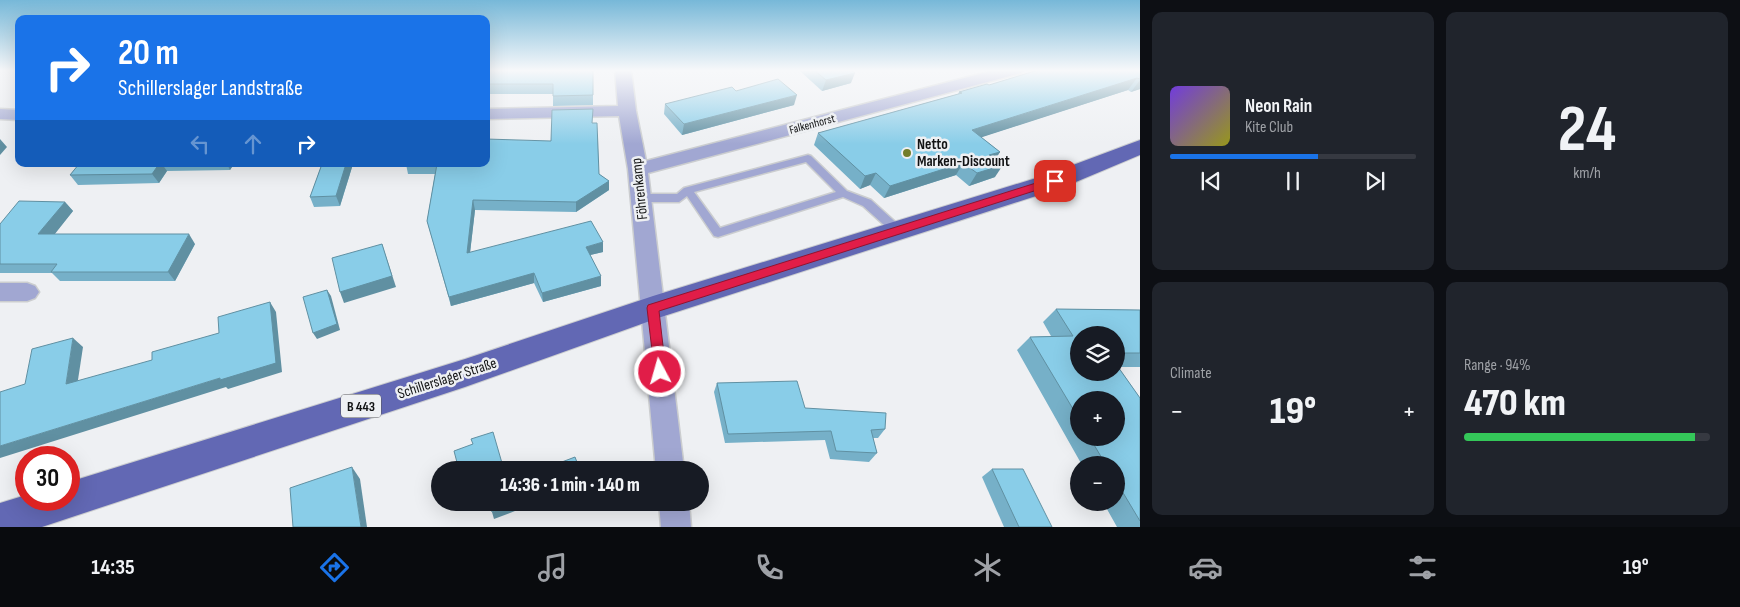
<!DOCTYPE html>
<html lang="en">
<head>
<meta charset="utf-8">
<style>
  body { margin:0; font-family:"Sofia Sans Condensed",sans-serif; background:#20242c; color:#f1f3f6; height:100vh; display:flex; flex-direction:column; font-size:19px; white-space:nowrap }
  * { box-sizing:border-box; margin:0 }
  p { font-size:16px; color:#9ea1a6 }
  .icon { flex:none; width:28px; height:28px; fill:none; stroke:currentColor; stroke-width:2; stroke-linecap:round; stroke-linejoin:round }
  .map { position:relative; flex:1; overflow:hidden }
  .drawer { display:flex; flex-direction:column; gap:12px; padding:12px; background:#0d0f14; width:600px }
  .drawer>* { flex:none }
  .top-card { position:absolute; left:15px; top:15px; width:475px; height:152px; border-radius:10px; box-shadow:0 5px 20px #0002; background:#1a73e8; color:#fff; overflow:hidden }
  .controls { position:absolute; left:1070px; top:326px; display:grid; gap:10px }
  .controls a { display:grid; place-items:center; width:55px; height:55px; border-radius:50%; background:#171b24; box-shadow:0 5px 20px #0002; font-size:25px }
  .speed { position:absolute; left:15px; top:446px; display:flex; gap:10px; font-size:25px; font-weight:700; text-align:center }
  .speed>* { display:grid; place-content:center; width:65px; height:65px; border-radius:50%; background:#171b24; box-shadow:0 5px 20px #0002; line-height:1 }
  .speed .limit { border:8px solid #d22; background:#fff; color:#111 }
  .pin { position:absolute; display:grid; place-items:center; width:42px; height:42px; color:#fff; margin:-21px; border-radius:10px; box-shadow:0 2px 8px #0006 }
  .me { position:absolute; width:55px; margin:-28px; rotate:354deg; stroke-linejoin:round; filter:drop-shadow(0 0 4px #0008) }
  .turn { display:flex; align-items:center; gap:18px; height:105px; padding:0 20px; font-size:22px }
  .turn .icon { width:65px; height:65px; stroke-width:2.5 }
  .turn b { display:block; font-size:35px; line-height:42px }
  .lanes { display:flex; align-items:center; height:48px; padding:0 20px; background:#0003; justify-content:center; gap:25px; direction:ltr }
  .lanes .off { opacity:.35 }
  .big { font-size:38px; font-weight:800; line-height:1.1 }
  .drawer .widget { flex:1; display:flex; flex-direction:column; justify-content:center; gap:8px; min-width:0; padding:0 18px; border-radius:10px; background:#20242c }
  .drawer .dial { align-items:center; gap:0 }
  .dial b { font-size:65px; line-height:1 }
  .song { display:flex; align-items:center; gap:15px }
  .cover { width:60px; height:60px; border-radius:8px; background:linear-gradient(135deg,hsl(260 70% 55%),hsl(60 70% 35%)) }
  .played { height:5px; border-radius:2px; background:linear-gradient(90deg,#1a73e8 60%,#363941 60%) }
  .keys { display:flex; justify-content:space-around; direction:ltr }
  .heat { display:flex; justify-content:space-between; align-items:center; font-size:28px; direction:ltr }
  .charge { height:8px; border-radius:4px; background:linear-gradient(90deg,#34c759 94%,#363941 0) }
  .drawer .tiles { flex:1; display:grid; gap:12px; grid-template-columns:repeat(2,1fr) }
  .trip { position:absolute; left:431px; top:461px; width:278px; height:50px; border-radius:25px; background:#171b24; box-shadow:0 5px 20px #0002; font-weight:800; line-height:50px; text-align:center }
  .tab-bar { display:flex; height:80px; justify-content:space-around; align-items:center; background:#090b0e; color:#9ea1a6 }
  .tab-bar .icon { width:35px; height:35px }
  .tab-bar .on { color:#1a73e8 }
  .tab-bar b { font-size:22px; color:#f1f3f6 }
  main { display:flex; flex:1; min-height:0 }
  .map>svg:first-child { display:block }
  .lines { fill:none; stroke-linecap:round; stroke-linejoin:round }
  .service-casing { stroke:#cbcdcf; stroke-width:3 }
  .minor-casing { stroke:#cbcdcf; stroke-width:3 }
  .primary-casing { stroke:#cbcdcf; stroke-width:2 }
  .service { fill:#a1a7d2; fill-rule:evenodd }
  .minor { fill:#a1a7d2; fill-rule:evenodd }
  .primary { fill:#6268b4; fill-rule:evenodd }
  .wall { fill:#76b0c8; fill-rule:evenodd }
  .shaded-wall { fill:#6090a2 }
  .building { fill:#89cde8; stroke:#6090a2 }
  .route { fill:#e11d48; stroke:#92132f }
  .poi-dot { fill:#737e2a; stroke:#eef0f3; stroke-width:2 }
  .labels { text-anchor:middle; stroke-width:5; stroke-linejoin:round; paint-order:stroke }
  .far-street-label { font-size:12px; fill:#121314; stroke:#eef0f3 }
  .shield { fill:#eef0f3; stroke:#545557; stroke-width:1 }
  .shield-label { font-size:14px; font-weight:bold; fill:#121314 }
  .poi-label { font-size:15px; font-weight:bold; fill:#121314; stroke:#eef0f3; text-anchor:start }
  .street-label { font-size:15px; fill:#121314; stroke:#eef0f3 }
</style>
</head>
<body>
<main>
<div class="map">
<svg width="1140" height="527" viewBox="0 0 1140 527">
  <rect width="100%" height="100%" fill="#eef0f3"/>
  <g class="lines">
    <defs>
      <path id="service" d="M808 155 811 156 847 191 871 200 902 228 903 231 902 234H894L863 206 843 197 718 237 714 236 687 196 679 202H640L635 198 640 194H677L684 188ZM806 162 836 192 720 228 694 192Z"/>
      <g id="minor">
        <polygon points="615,70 631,70 636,111 646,161 995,70 1023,70 1021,73 648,173 684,470 656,470 628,169 619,116 486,119 486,109 618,106"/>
        <polygon points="0,109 19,110 19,120 0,119"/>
        <polygon points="0,283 27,283 35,286 39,292 35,298 27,301 0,301"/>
        <polygon points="659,502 689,502 691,527 661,527"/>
      </g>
      <polygon id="primary" points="1140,140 1140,155 1064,187 661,317 465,387 69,518 42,527 0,527 0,503 26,495 26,500 69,500 69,482 465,359 653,296 1046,175"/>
    </defs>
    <!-- service casing -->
    <use href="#service" class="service-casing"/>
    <!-- minor casing -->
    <use href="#minor" class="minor-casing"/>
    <!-- primary casing -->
    <use href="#primary" class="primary-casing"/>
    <!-- service -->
    <use href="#service" class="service"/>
    <!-- minor -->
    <use href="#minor" class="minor"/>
    <!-- primary -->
    <use href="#primary" class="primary"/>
  </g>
  <!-- wall -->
  <g class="wall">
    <polygon points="486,70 593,70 593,105 553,106 553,94 486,94"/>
    <polygon points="801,70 851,70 851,83 822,91 800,71"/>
    <polygon points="1140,70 1140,89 1131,92 1128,90 981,137 1000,152 995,159 995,177 969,186 956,175 884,198 870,185 860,189 814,145 818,133 958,94 959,92 989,85"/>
    <polygon points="736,91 794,105 682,135 664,114 665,104"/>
    <polygon points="592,123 599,174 609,181 609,190 576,212 475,210 470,252 603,252 590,255 601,286 543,302 534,283 451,306 427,221 435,174 408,174 406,164 551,141"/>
    <polygon points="63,164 234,164 230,170 167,171 159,183 78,185 70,175 78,166 64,165"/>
    <polygon points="322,164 353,164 340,206 314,207 310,197"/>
    <polygon points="65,202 73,211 54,234 195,244 175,281 60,281 52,273 0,273 0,224"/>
    <path d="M1056 309 1140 310V367H1118L1140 398V527H1117L1103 502H1116V465H1082L1017 350 1030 337 1051 336 1043 322ZM1116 335V372H1079ZM1079 400 1116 438H1079Z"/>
    <polygon points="717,383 805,408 885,429 878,438 873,438 877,453 869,462 830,459 825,440 725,443 714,392"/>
    <polygon points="992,469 1052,527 1004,527 982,477"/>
  </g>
  <!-- shaded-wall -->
  <g class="shaded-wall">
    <polygon points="855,73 851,83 822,91 826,80"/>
    <polygon points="1137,78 1128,90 964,143 972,130"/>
    <polygon points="1140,80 1140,89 1131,92"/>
    <polygon points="797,95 794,105 682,135 684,124"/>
    <polygon points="0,139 7,147 0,155"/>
    <polygon points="1000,152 992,164 989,155"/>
    <polygon points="963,163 956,175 884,198 890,186"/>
    <polygon points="159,164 162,164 167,171 159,183 152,174"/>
    <polygon points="227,164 234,164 230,170"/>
    <polygon points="346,164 353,164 340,206 336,196"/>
    <polygon points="1003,165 995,177 969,186 977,173"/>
    <polygon points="876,173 870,185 860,189 865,176"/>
    <polygon points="609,181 609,190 576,212 576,202"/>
    <polygon points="473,200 475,210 469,262 467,253"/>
    <polygon points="65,202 73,211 47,244 38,234"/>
    <polygon points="189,234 195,244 175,281 168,272"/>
    <polygon points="603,242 603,252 586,256 586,247"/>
    <polygon points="382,244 396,287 344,303 340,292"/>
    <polygon points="534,273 534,283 451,306 449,297"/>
    <polygon points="601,276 601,286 543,302 542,293"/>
    <polygon points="327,290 331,296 340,330 317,339 313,333"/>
    <polygon points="270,302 276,312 282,372 228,389 226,387 0,458 0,446 220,378"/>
    <polygon points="73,338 83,347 76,393 66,384"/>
    <polygon points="352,467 360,479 367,527 361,527"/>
    <polygon points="514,504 515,511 494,519 492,512"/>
  </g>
  <!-- building -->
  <g class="building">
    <polygon points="486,70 593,70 593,95 553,96 553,84 486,84"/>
    <polygon points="814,70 851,70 855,73 826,80"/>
    <polygon points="1038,70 1140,70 1140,79 1137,78 972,130 1000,152 989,155 1003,165 977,173 963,163 890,186 876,173 865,176 818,133 962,93 959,92 987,84 989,85"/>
    <polygon points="778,79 797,95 684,124 665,104 732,87 736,91"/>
    <polygon points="593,109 592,123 597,123 599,174 609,181 576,202 473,200 467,253 591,221 603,242 586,247 601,276 542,293 534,273 449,297 427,221 437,164 406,164 486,164 486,139 551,141 552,110"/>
    <polygon points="79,164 159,164 152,174 70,175"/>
    <polygon points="322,164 346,164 336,196 310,197"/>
    <polygon points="19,201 65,202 38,234 189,234 168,272 51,272 57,264 0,264 0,224"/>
    <polygon points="382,244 392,276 340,292 332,258"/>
    <polygon points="327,290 337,324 313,333 303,297"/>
    <polygon points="270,302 276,363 220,380 220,378 0,446 0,392 25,384 32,349 73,338 66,384 152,360 152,352 219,333 218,317"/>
    <polygon points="1056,309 1140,310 1140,353 1116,353 1116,335 1079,335 1079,372 1116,372 1116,364 1140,398 1140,521 1116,481 1116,465 1106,465 1090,438 1116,438 1116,400 1079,400 1079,419 1030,337 1073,336"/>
    <polygon points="797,381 805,408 886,413 885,429 871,430 877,453 836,451 831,431 728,434 717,383"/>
    <polygon points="493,432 504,470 480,470 479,467 472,470 459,470 454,451 473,444 471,439"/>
    <polygon points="575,457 580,470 546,470 546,468"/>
    <polygon points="352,467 361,527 293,527 290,488"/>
    <polygon points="992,469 1023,469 1052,527 1019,527"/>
    <polygon points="489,502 514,502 514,504 492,512"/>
  </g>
  <!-- sky -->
  <linearGradient id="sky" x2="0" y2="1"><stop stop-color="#77b8d8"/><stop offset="0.49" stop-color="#f7f8fa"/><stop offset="1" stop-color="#f7f8fa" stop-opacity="0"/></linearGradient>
  <rect width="1140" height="144" fill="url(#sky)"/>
  <!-- route -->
  <polygon class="route" points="1055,177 1060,181 1059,183 659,311 666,372 664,376 660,378 655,376 647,308 648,305"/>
  <!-- markers -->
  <circle class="poi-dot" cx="907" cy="153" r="5"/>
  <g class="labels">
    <!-- far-street labels -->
    <g class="far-street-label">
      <text transform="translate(812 124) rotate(-15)" y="4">Falkenhorst</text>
    </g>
    <!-- shield labels -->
    <rect class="shield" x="341" y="394.5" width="40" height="23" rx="4"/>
    <g class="shield-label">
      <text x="361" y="411">B 443</text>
    </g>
    <!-- poi labels -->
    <g class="poi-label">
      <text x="917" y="149">Netto<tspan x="917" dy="17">Marken-Discount</tspan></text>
    </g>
    <!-- street labels -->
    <g class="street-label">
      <text transform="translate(639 189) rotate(-96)" y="5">Föhrenkamp</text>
      <text transform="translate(447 378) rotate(-18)" y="5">Schillerslager Straße</text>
    </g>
  </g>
</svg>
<div class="controls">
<a><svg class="icon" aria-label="layers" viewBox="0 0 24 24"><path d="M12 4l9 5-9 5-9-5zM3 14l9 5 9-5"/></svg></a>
<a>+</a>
<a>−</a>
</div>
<div class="speed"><div class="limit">30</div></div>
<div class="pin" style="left:1055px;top:181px;background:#d93025"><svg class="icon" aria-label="arrive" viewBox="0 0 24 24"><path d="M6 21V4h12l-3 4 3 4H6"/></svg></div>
<svg class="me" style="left:660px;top:372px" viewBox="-20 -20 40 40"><circle r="17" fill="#e11d48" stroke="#fff" stroke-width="3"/><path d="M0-11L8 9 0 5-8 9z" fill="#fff"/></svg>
<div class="trip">14:36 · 1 min · 140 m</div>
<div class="top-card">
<div class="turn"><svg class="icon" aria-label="right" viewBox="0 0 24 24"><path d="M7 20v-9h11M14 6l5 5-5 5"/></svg><div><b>20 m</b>Schillerslager Landstraße</div></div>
<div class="lanes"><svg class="icon off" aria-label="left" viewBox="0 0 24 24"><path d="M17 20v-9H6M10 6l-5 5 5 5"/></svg><svg class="icon off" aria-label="ahead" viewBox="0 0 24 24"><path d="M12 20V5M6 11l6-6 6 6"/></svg><svg class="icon" aria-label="right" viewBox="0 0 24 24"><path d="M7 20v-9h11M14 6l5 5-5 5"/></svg></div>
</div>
</div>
<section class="drawer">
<div class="tiles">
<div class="widget">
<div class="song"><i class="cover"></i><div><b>Neon Rain</b><p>Kite Club</p></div></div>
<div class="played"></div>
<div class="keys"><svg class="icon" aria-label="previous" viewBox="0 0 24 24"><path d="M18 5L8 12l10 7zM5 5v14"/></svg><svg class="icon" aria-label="pause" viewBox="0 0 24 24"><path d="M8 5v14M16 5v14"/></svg><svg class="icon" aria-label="next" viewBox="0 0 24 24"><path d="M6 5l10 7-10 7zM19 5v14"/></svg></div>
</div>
<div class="widget dial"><b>24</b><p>km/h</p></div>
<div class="widget"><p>Climate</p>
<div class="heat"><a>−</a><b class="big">19°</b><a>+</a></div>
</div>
<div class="widget"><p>Range · 94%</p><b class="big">470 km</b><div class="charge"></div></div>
</div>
</section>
</main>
<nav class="tab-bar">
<b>14:35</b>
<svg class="icon on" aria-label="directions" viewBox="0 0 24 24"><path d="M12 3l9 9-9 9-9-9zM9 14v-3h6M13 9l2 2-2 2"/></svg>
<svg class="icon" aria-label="music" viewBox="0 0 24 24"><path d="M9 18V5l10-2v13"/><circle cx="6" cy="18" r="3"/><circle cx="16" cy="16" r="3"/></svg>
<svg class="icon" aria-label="phone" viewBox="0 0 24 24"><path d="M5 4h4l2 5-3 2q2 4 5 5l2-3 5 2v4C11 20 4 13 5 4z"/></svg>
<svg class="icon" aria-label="climate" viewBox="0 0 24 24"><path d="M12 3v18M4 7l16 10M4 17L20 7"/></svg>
<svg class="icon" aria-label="car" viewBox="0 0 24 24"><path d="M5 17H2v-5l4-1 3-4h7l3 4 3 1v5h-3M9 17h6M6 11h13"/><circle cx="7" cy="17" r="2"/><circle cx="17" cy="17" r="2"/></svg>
<svg class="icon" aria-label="filters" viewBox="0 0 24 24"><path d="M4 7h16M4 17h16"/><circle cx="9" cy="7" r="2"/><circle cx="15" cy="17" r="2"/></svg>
<b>19°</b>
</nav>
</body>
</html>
